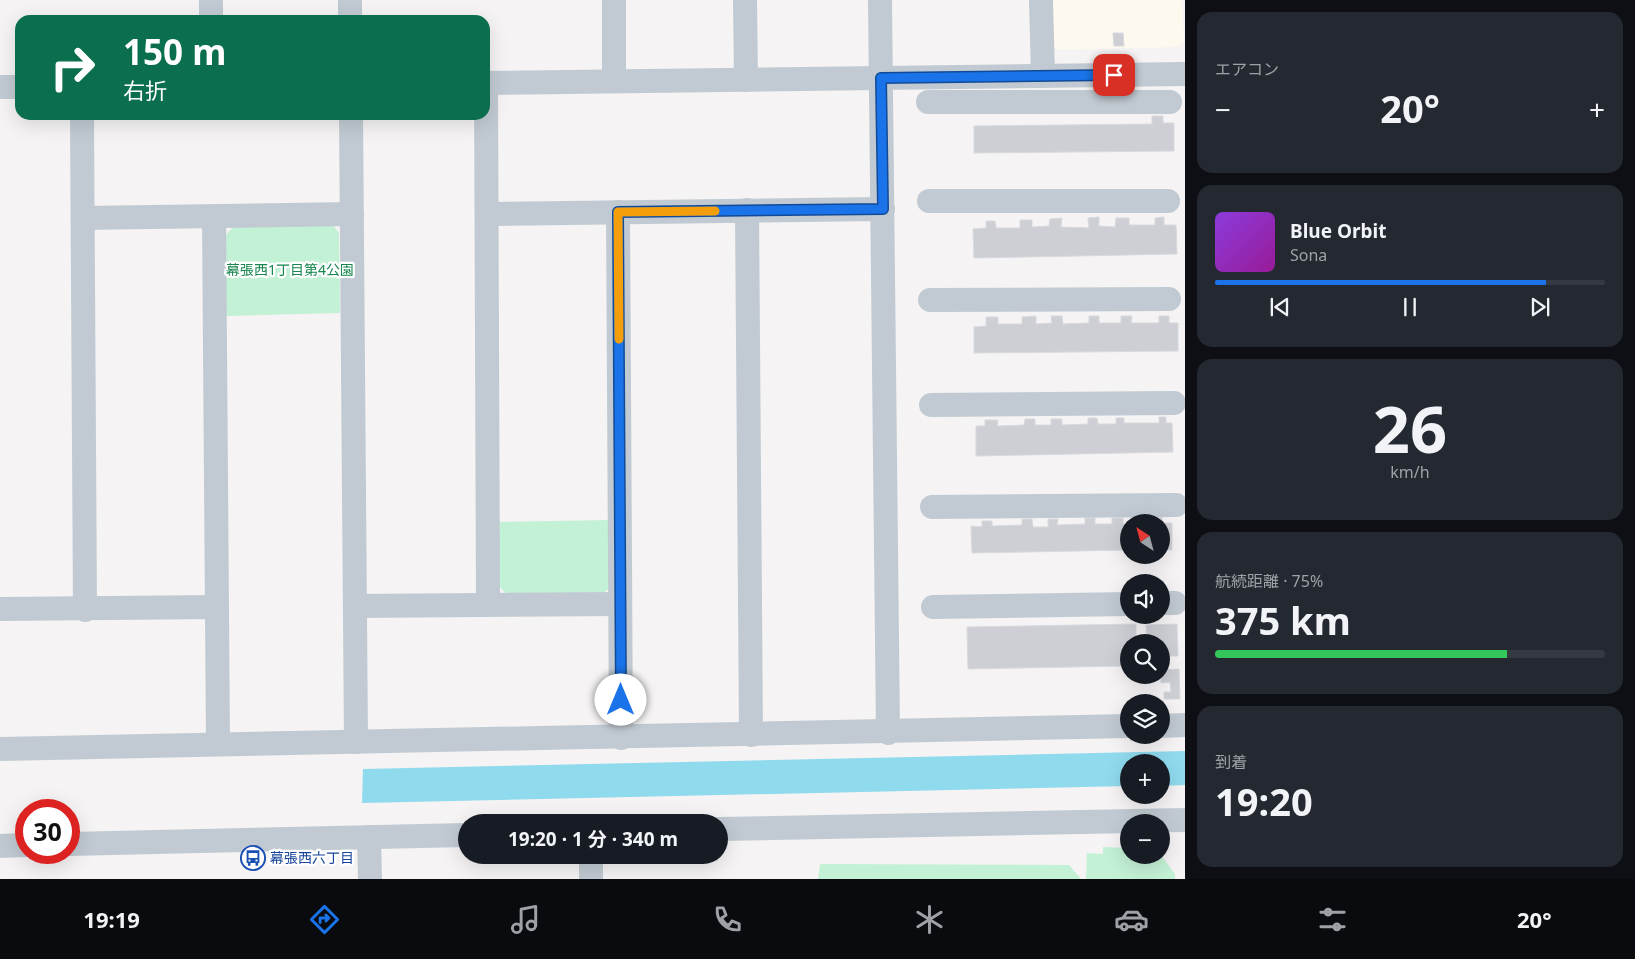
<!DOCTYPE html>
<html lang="ja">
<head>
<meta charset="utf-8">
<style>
  body { margin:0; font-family:"Noto Sans","Noto Sans JP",sans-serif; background:#242831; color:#f1f3f6; height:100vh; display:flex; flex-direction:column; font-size:19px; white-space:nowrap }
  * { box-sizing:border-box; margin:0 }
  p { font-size:16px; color:#9ea1a6 }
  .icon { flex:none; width:28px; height:28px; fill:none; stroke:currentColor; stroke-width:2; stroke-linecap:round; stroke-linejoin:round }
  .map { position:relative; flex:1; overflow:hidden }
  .panel { display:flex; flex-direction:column; gap:12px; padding:12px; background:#0d0f14; width:450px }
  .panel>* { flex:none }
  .banner { position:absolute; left:15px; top:15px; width:475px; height:105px; border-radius:15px; box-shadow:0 5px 20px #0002; background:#0b6e4f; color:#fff; overflow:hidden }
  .needle { width:32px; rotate:324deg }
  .tools { position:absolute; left:1120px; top:514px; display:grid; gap:10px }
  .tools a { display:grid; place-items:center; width:50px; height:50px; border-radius:50%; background:#171b24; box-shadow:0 5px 20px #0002; font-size:25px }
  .speed { position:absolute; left:15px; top:799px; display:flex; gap:10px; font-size:25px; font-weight:700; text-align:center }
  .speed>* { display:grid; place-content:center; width:65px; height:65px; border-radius:50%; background:#171b24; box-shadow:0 5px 20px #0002; line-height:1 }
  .speed .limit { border:8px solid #d22; background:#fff; color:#111 }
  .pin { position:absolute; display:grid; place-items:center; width:42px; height:42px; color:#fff; margin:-21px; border-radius:10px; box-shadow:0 2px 8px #0006 }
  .me { position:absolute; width:55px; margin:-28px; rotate:0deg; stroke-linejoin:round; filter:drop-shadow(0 0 4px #0008) }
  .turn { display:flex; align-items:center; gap:18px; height:105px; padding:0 25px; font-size:22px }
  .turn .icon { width:65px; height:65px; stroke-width:2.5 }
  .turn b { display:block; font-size:35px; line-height:42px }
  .big { font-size:38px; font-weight:700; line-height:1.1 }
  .panel .card { flex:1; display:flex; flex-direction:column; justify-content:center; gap:8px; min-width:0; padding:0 18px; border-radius:15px; background:#242831 }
  .panel .dial { align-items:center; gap:0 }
  .dial b { font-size:65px; line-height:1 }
  .song { display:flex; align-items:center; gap:15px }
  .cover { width:60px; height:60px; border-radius:8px; background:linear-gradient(135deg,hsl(270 70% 55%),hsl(300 70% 35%)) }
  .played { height:5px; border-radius:2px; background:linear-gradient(90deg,#1a73e8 85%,#363941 85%) }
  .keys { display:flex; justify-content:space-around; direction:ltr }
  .heat { display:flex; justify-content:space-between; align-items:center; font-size:28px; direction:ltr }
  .charge { height:8px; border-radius:4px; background:linear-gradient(90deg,#34c759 75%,#363941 0) }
  .trip { position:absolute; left:458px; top:814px; width:270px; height:50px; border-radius:25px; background:#171b24; box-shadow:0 5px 20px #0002; font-weight:700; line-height:50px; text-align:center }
  .dock { display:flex; height:80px; justify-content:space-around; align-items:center; background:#090b0e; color:#9ea1a6 }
  .dock .icon { width:35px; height:35px }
  .dock .active { color:#1a73e8 }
  .dock b { font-size:22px; color:#f1f3f6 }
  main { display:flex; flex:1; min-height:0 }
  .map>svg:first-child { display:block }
  .commercial { fill:#fdf9ef }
  .green { fill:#c3f1d5 }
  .water { fill:#90daee }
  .building { fill:#cdcfd5; stroke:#d7d9de }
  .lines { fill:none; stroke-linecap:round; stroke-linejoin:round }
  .minor { stroke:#c1cad2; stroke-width:24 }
  .route-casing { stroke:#114b97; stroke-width:12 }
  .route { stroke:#1a73e8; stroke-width:9 }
  .slow { stroke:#f59e0b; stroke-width:9 }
  .labels { text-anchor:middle; stroke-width:4.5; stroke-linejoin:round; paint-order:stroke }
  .park-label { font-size:14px; fill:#17864f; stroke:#fff }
  .transit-label { font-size:14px; fill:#164399; stroke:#fff; text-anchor:start }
</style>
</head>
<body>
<main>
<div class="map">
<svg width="1185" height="879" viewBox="0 0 1185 879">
  <rect width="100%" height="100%" fill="#f5f3f3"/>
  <!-- commercial -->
  <polygon class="commercial" points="1048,0 1182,0 1184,42 1178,47 1057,50 1048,43"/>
  <!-- green -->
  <g class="green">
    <polygon points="333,225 339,233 340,313 226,316 224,237 234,226"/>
    <polygon points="612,520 613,585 602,594 509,597 499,586 498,522"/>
    <polygon points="1103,847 1129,848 1129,855 1161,855 1175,874 1175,879 1086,879 1087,853 1103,854"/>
    <polygon points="820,864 1069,865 1081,879 818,879"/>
  </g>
  <!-- water -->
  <polygon class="water" points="1185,751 1185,785 1161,786 1161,762 1129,762 1129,786 362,803 363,769"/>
  <!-- building -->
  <g class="building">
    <polygon points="1113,33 1123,33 1124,46 1114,46"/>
    <polygon points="1152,116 1163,116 1163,123 1174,123 1174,151 974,153 974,126 1152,124"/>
    <polygon points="1099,217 1099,226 1115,227 1116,218 1129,218 1129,225 1155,225 1155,218 1164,217 1164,225 1176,225 1177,254 974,258 973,229 986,228 986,221 995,221 996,228 1020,228 1020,220 1032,220 1032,227 1049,226 1050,219 1062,218 1061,227 1089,228 1088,218"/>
    <polygon points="1036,316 1036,324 1052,323 1051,316 1062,316 1063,324 1089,323 1089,316 1099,316 1099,323 1121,323 1121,316 1132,316 1131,323 1159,323 1159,316 1169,316 1169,323 1178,323 1178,351 974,353 974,327 986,326 986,317 998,317 998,324 1022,324 1022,317"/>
    <polygon points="1159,417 1166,417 1166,423 1172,423 1173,452 976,456 976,426 985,426 985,420 998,420 997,426 1024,425 1025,419 1035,419 1035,425 1051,425 1051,419 1062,419 1062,425 1088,424 1088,418 1097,418 1098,424 1116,424 1116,418 1124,418 1124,423 1159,423"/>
    <polygon points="1162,517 1162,523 1172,523 1172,550 1161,550 1161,522 1151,522 1151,518"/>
    <polygon points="1085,518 1095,518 1095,524 1112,524 1112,518 1123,518 1123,524 1129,524 1129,550 972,553 971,526 982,527 982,521 992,521 992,526 1022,525 1022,519 1032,519 1033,527 1048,527 1048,519 1058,519 1057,525 1085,524"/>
    <polygon points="1136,624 1136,642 1129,642 1129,666 968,669 967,627"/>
    <polygon points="1177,624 1178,656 1161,656 1161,642 1147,642 1146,625"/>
    <polygon points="1179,669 1180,699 1164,699 1164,692 1171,692 1170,682 1161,683 1161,670"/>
  </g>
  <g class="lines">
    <!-- minor -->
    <g class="minor">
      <polyline points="211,0 211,20"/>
      <polyline points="350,0 350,20"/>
      <polyline points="745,0 746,80"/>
      <polyline points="880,0 888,733"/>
      <polyline points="1041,0 1043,76"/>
      <polyline points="614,81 614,0"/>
      <polyline points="485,83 1185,74"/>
      <polyline points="486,83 488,605"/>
      <polyline points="0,87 20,87"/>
      <polyline points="928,102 1170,102"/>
      <polyline points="82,115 85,610"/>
      <polyline points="351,115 356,742"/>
      <polyline points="929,201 1168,201"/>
      <polyline points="747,210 751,735"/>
      <polyline points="618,212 621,738"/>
      <polyline points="487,214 883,209"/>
      <polyline points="214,217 218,743"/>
      <polyline points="83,218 352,214"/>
      <polyline points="930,300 1169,299"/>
      <polyline points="931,405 1174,403"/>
      <polyline points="932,507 1176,505"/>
      <polyline points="1161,603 1175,603"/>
      <polyline points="355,606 620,604"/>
      <polyline points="933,607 1129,604"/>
      <polyline points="0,609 217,607"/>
      <polyline points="1161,726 1185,725"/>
      <path d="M0 749C376 738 753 737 1129 726"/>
      <polyline points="719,829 1185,820"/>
      <polyline points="369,837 370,879"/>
      <polyline points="69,844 466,835"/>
      <polyline points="0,846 26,845"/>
      <polyline points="591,855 591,879"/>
    </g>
  </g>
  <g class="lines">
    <defs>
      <polyline id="route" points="621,700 618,212 883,209 881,78 1114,75"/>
    </defs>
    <!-- route casing -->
    <use href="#route" class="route-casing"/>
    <!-- route -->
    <use href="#route" class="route"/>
    <!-- slow -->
    <polyline class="slow" points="619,339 618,212 715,211"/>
  </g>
  <!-- icons -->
  <defs>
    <symbol id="bus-ring" viewBox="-11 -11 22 22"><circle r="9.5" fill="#fff" stroke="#1a4fb4" stroke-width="1.5"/><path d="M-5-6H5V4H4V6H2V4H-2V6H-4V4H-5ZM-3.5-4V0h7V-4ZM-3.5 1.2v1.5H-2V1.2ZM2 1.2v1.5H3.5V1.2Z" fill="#1a4fb4"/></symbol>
  </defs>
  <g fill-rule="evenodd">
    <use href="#bus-ring" x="239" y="844" width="28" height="28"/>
  </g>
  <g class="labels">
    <!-- park labels -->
    <g class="park-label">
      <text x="290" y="275">幕張西1丁目第4公園</text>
    </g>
    <!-- transit labels -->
    <g class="transit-label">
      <text x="270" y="863">幕張西六丁目</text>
    </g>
  </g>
</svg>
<div class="tools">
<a><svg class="needle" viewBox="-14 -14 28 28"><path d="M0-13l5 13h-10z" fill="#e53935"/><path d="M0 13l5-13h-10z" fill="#9ea1a6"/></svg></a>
<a><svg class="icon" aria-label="sound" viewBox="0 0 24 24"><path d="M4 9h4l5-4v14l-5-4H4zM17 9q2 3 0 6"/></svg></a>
<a><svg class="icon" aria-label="search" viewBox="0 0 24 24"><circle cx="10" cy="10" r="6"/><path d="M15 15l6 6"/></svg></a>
<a><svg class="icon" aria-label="layers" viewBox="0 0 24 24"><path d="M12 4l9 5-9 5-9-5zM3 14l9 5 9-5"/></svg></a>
<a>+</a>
<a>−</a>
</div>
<div class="speed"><div class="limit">30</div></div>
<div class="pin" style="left:1114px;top:75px;background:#d93025"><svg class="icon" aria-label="arrive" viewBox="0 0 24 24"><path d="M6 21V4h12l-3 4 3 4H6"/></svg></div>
<svg class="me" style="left:621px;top:700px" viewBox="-20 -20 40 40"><circle r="19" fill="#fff"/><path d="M0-13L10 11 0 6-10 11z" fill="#1a73e8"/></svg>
<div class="trip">19:20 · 1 分 · 340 m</div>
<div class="banner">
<div class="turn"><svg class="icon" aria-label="right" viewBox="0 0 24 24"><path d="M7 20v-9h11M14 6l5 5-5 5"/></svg><div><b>150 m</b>右折</div></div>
</div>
</div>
<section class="panel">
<div class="card"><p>エアコン</p>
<div class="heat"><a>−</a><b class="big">20°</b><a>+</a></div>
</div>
<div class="card">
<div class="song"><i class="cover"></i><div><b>Blue Orbit</b><p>Sona</p></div></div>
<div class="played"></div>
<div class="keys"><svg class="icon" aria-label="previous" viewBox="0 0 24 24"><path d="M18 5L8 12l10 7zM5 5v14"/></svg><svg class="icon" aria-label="pause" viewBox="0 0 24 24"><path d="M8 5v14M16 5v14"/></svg><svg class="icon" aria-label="next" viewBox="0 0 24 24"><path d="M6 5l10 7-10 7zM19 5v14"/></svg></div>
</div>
<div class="card dial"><b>26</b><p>km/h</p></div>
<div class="card"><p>航続距離 · 75%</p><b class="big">375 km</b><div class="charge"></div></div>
<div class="card"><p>到着</p><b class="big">19:20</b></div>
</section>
</main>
<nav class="dock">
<b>19:19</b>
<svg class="icon active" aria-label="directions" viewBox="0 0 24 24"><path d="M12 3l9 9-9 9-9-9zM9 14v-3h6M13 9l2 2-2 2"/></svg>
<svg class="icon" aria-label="music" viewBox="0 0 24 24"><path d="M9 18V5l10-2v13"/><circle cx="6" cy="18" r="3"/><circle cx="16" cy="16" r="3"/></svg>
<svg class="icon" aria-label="phone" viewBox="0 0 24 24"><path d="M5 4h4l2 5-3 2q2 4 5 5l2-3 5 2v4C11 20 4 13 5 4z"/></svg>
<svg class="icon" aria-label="climate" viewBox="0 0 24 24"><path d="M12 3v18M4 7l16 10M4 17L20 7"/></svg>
<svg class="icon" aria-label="car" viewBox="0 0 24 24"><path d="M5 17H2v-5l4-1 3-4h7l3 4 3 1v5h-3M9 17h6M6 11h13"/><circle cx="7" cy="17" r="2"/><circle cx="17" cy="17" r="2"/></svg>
<svg class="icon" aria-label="filters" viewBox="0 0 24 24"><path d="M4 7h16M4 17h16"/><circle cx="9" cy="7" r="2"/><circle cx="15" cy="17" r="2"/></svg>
<b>20°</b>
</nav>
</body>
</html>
